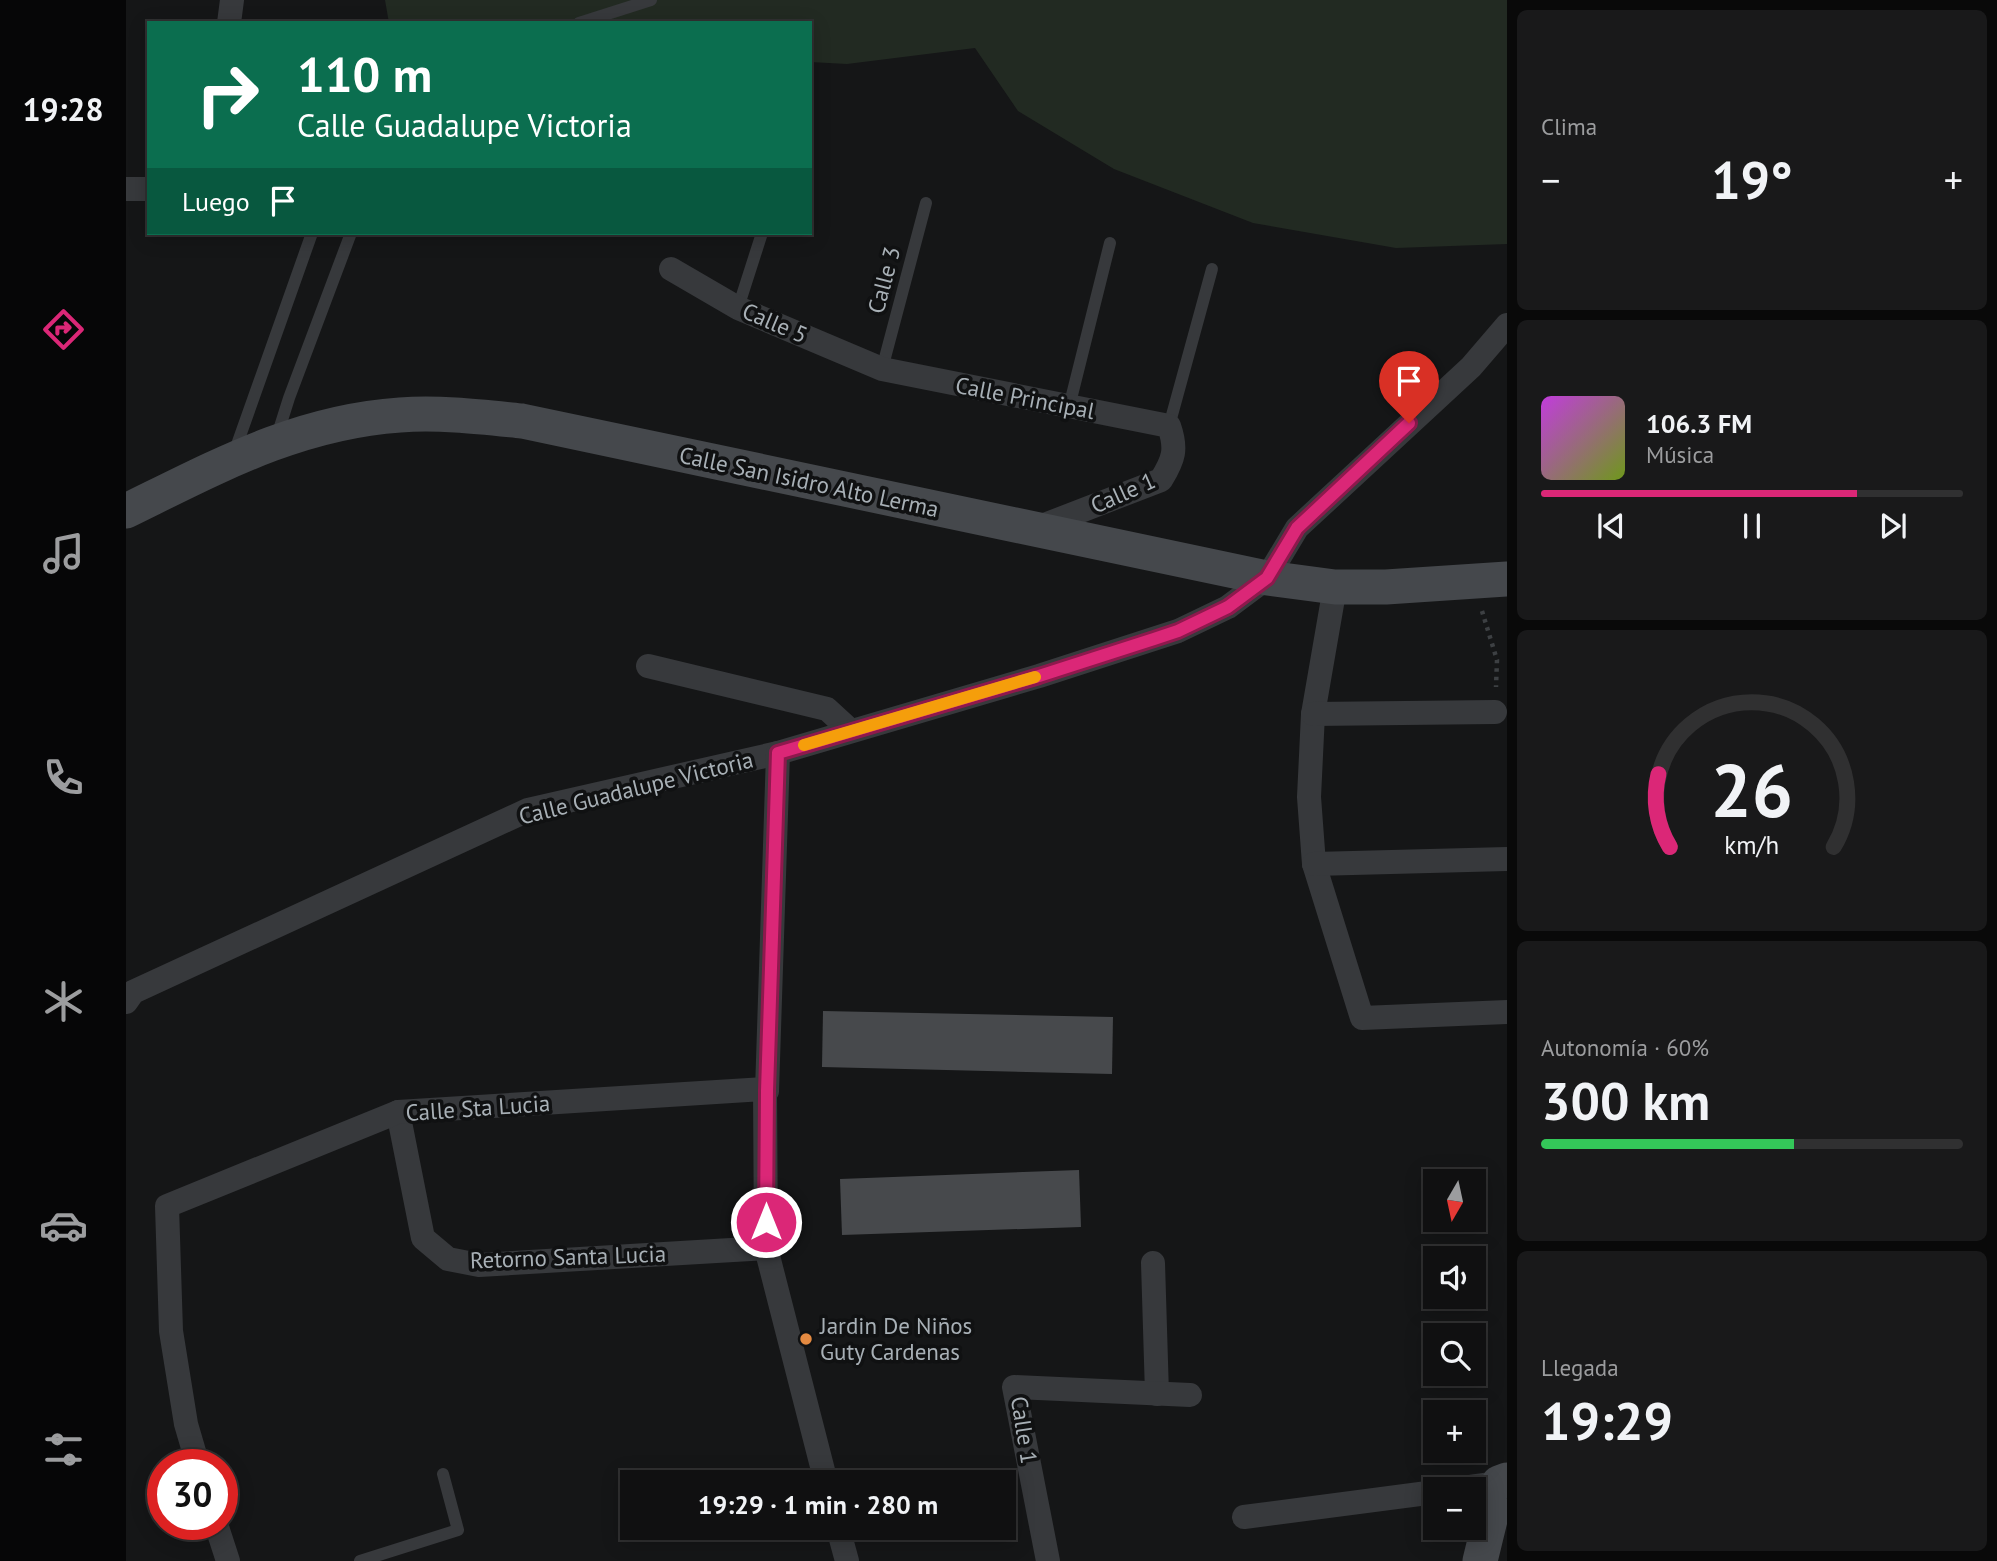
<!DOCTYPE html>
<html lang="es">
<head>
<meta charset="utf-8">
<style>
  body { margin:0; font-family:"PT Sans",sans-serif; background:#19191a; color:#f1f3f6; height:100vh; display:flex; flex-direction:column; font-size:26px; white-space:nowrap }
  * { box-sizing:border-box; margin:0 }
  p { font-size:23px; color:#9c9d9f }
  .icon { flex:none; width:38px; height:38px; fill:none; stroke:currentColor; stroke-width:2; stroke-linecap:round; stroke-linejoin:round }
  .map { position:relative; flex:1; overflow:hidden }
  .details { display:flex; flex-direction:column; gap:10px; padding:10px; background:#090909; width:490px }
  .details>* { flex:none }
  .hud { position:absolute; left:21px; top:21px; width:665px; height:214px; border-radius:0px; box-shadow:0 4px 18px #0003,0 0 0 2px #303031; background:#0b6e4f; color:#fff; overflow:hidden }
  .needle { width:46px; rotate:189deg }
  .buttons { position:absolute; left:1297px; top:1169px; display:grid; gap:14px }
  .buttons a { display:grid; place-items:center; width:63px; height:63px; border-radius:0px; background:#101011; box-shadow:0 4px 18px #0003,0 0 0 2px #303031; font-size:35px }
  .speed { position:absolute; left:21px; top:1449px; display:flex; gap:14px; font-size:35px; font-weight:700; text-align:center }
  .speed>* { display:grid; place-content:center; width:91px; height:91px; border-radius:50%; background:#101011; box-shadow:0 4px 18px #0003,0 0 0 2px #303031; line-height:1 }
  .speed .limit { border:10px solid #d22; background:#fff; color:#111 }
  .pin { position:absolute; display:grid; place-items:center; width:60px; height:60px; color:#fff; margin:-72px -30px; border-radius:50% 50% 50% 0; rotate:-45deg; box-shadow:0 0 7px #0007 }
  .pin .icon { rotate:45deg }
  .me { position:absolute; width:77px; margin:-38px; rotate:0deg; stroke-linejoin:round; filter:drop-shadow(0 0 5px #0008) }
  .turn { display:flex; align-items:center; gap:24px; height:147px; padding:0 35px; font-size:32px }
  .turn .icon { width:91px; height:91px; stroke-width:2.5 }
  .turn b { display:block; font-size:49px; line-height:60px }
  .then { display:flex; align-items:center; height:66px; padding:0 35px; background:#0003; gap:14px; font-size:26px }
  .big { font-size:52px; font-weight:800; line-height:1.1 }
  .details .widget { flex:1; display:flex; flex-direction:column; justify-content:center; gap:10px; min-width:0; padding:0 24px; border-radius:10px; background:#19191a }
  .details .dial { align-items:center; gap:0 }
  .dial svg { height:182px; overflow:visible; fill:none; stroke:#303031; stroke-width:7; stroke-linecap:round; text-anchor:middle }
  .dial text { fill:#f1f3f6; stroke:none }
  .song { display:flex; align-items:center; gap:21px }
  .cover { width:84px; height:84px; border-radius:10px; background:linear-gradient(135deg,hsl(290 70% 55%),hsl(80 70% 35%)) }
  .played { height:7px; border-radius:4px; background:linear-gradient(90deg,#db2777 75%,#303031 75%) }
  .keys { display:flex; justify-content:space-around; direction:ltr }
  .heat { display:flex; justify-content:space-between; align-items:center; font-size:38px; direction:ltr }
  .charge { height:10px; border-radius:5px; background:linear-gradient(90deg,#34c759 60%,#303031 0) }
  .trip { position:absolute; left:494px; top:1470px; width:396px; height:70px; border-radius:0px; background:#101011; box-shadow:0 4px 18px #0003,0 0 0 2px #303031; font-weight:800; line-height:70px; text-align:center }
  main { display:flex; flex:1; min-height:0 }
  .menu { display:flex; flex-direction:column; width:126px; justify-content:space-around; align-items:center; background:#060607; color:#9c9d9f }
  .menu .icon { width:49px; height:49px }
  .menu .selected { color:#db2777 }
  .menu b { font-size:32px; color:#f1f3f6 }
  .map>svg:first-child { display:block }
  .green { fill:#222a22 }
  .building { fill:#47494c }
  .lines { fill:none; stroke-linecap:round; stroke-linejoin:round }
  .path { stroke:#3d4043; stroke-width:4.5; stroke-dasharray:3.5 5; stroke-linecap:butt }
  .lane { stroke:#37393c; stroke-width:12 }
  .street { stroke:#37393c; stroke-width:24 }
  .secondary { stroke:#45484c; stroke-width:35 }
  .route-casing { stroke:#8e194d; stroke-width:18 }
  .route { stroke:#db2777; stroke-width:12 }
  .slow { stroke:#f59e0b; stroke-width:12 }
  .poi-dot { fill:#e48a41; stroke:#101112; stroke-width:2.5 }
  .labels { text-anchor:middle; stroke-width:7; stroke-linejoin:round; paint-order:stroke }
  .street-label { font-size:23px; fill:#a8b0b6; stroke:#101112 }
  .poi-label { font-size:23px; fill:#a8b0b6; stroke:#101112; text-anchor:start }
</style>
</head>
<body>
<main>
<nav class="menu">
<b>19:28</b>
<svg class="icon selected" aria-label="directions" viewBox="0 0 24 24"><path d="M12 3l9 9-9 9-9-9zM9 14v-3h6M13 9l2 2-2 2"/></svg>
<svg class="icon" aria-label="music" viewBox="0 0 24 24"><path d="M9 18V5l10-2v13"/><circle cx="6" cy="18" r="3"/><circle cx="16" cy="16" r="3"/></svg>
<svg class="icon" aria-label="phone" viewBox="0 0 24 24"><path d="M5 4h4l2 5-3 2q2 4 5 5l2-3 5 2v4C11 20 4 13 5 4z"/></svg>
<svg class="icon" aria-label="climate" viewBox="0 0 24 24"><path d="M12 3v18M4 7l16 10M4 17L20 7"/></svg>
<svg class="icon" aria-label="car" viewBox="0 0 24 24"><path d="M5 17H2v-5l4-1 3-4h7l3 4 3 1v5h-3M9 17h6M6 11h13"/><circle cx="7" cy="17" r="2"/><circle cx="17" cy="17" r="2"/></svg>
<svg class="icon" aria-label="filters" viewBox="0 0 24 24"><path d="M4 7h16M4 17h16"/><circle cx="9" cy="7" r="2"/><circle cx="15" cy="17" r="2"/></svg>
</nav>
<div class="map">
<svg width="1381" height="1561" viewBox="0 0 1381 1561">
  <rect width="100%" height="100%" fill="#151617"/>
  <!-- green -->
  <polygon class="green" points="259,0 1381,0 1381,244 1270,248 1127,223 988,169 892,111 849,48 721,64 684,62 684,23 263,23"/>
  <!-- building -->
  <g class="building">
    <polygon points="697,1011 987,1017 986,1074 696,1067"/>
    <polygon points="953,1170 955,1227 716,1235 714,1179"/>
  </g>
  <g class="lines">
    <!-- path -->
    <polyline class="path" points="1356,611 1371,660 1370,687"/>
    <!-- lane -->
    <g class="lane">
      <polyline points="453,23 525,0"/>
      <polyline points="612,308 636,233"/>
      <polyline points="756,369 800,203"/>
      <polyline points="943,407 984,243"/>
      <polyline points="1043,426 1086,269"/>
      <polyline points="151,436 163,398 225,233"/>
      <polyline points="108,453 186,233"/>
      <polyline points="234,1561 332,1530 317,1474"/>
    </g>
    <!-- street -->
    <g class="street">
      <polyline points="103,23 106,0"/>
      <polyline points="0,189 23,189"/>
      <path d="M545 269 612 308 756 369 1043 426C1051 449 1048 459 1035 480L908 529"/>
      <polyline points="1209,587 1187,714 1183,797 1188,864 1236,1018 1381,1012"/>
      <polyline points="522,666 701,709 725,731"/>
      <polyline points="1187,714 1369,712"/>
      <polyline points="1188,864 1381,859"/>
      <polyline points="0,1002 7,992 402,810 652,753 913,676 1052,631 1102,607 1141,578 1171,528 1345,367 1381,325"/>
      <polyline points="641,1091 652,753"/>
      <polyline points="272,1112 297,1238 322,1259 353,1265 640,1248"/>
      <polyline points="1027,1263 1031,1394"/>
      <polyline points="72,1465 60,1424 45,1331 41,1206 272,1112 639,1089 640,1248 700,1482"/>
      <polyline points="1329,1489 1373,1483"/>
      <polyline points="1118,1517 1309,1492"/>
      <polyline points="90,1524 102,1561"/>
      <polyline points="712,1528 721,1561"/>
      <polyline points="922,1561 888,1387 1064,1395"/>
    </g>
    <!-- secondary -->
    <g class="secondary">
      <path d="M0 511C90 467 171 422 274 415 314 412 356 417 396 421L1141 578 1209 587H1260L1381 579"/>
      <polyline points="1354,1561 1373,1483 1381,1480"/>
    </g>
  </g>
  <g class="lines">
    <defs>
      <polyline id="route" points="640,1222 641,1091 652,753 913,676 1028,639 1052,631 1102,607 1141,578 1171,528 1283,423"/>
    </defs>
    <!-- route casing -->
    <use href="#route" class="route-casing"/>
    <!-- route -->
    <use href="#route" class="route"/>
    <!-- slow -->
    <polyline class="slow" points="678,745 909,677"/>
  </g>
  <!-- markers -->
  <circle class="poi-dot" cx="680" cy="1339" r="7"/>
  <g class="labels">
    <!-- street labels -->
    <g class="street-label">
      <text transform="translate(758 280) rotate(-75)" y="8">Calle 3</text>
      <text transform="translate(649 323) rotate(23)" y="8">Calle 5</text>
      <text transform="translate(899 398) rotate(11)" y="8">Calle Principal</text>
      <text transform="translate(683 482) rotate(12)" y="8">Calle San Isidro Alto Lerma</text>
      <text transform="translate(997 493) rotate(-24)" y="8">Calle 1</text>
      <text transform="translate(510 788) rotate(-14)" y="8">Calle Guadalupe Victoria</text>
      <text transform="translate(352 1108) rotate(-4)" y="8">Calle Sta Lucia</text>
      <text transform="translate(442 1257) rotate(-2)" y="8">Retorno Santa Lucia</text>
      <text transform="translate(898 1430) rotate(81)" y="8">Calle 1</text>
    </g>
    <!-- poi labels -->
    <g class="poi-label">
      <text x="694" y="1334">Jardin De Niños<tspan x="694" dy="26">Guty Cardenas</tspan></text>
    </g>
  </g>
</svg>
<div class="buttons">
<a><svg class="needle" viewBox="-14 -14 28 28"><path d="M0-13l5 13h-10z" fill="#e53935"/><path d="M0 13l5-13h-10z" fill="#9c9d9f"/></svg></a>
<a><svg class="icon" aria-label="sound" viewBox="0 0 24 24"><path d="M4 9h4l5-4v14l-5-4H4zM17 9q2 3 0 6"/></svg></a>
<a><svg class="icon" aria-label="search" viewBox="0 0 24 24"><circle cx="10" cy="10" r="6"/><path d="M15 15l6 6"/></svg></a>
<a>+</a>
<a>−</a>
</div>
<div class="speed"><div class="limit">30</div></div>
<div class="pin" style="left:1283px;top:423px;background:#d93025"><svg class="icon" aria-label="arrive" viewBox="0 0 24 24"><path d="M6 21V4h12l-3 4 3 4H6"/></svg></div>
<svg class="me" style="left:640px;top:1222px" viewBox="-20 -20 40 40"><circle r="17" fill="#db2777" stroke="#fff" stroke-width="3"/><path d="M0-11L8 9 0 5-8 9z" fill="#fff"/></svg>
<div class="trip">19:29 · 1 min · 280 m</div>
<div class="hud">
<div class="turn"><svg class="icon" aria-label="right" viewBox="0 0 24 24"><path d="M7 20v-9h11M14 6l5 5-5 5"/></svg><div><b>110 m</b>Calle Guadalupe Victoria</div></div>
<div class="then">Luego<svg class="icon" aria-label="arrive" viewBox="0 0 24 24"><path d="M6 21V4h12l-3 4 3 4H6"/></svg></div>
</div>
</div>
<section class="details">
<div class="widget"><p>Clima</p>
<div class="heat"><a>−</a><b class="big">19°</b><a>+</a></div>
</div>
<div class="widget">
<div class="song"><i class="cover"></i><div><b>106.3 FM</b><p>Música</p></div></div>
<div class="played"></div>
<div class="keys"><svg class="icon" aria-label="previous" viewBox="0 0 24 24"><path d="M18 5L8 12l10 7zM5 5v14"/></svg><svg class="icon" aria-label="pause" viewBox="0 0 24 24"><path d="M8 5v14M16 5v14"/></svg><svg class="icon" aria-label="next" viewBox="0 0 24 24"><path d="M6 5l10 7-10 7zM19 5v14"/></svg></div>
</div>
<div class="widget dial"><svg viewBox="0 0 100 80">
<path d="M14 69A42 42 0 1 1 86 69"/>
<path d="M14 69A42 42 0 0 1 9 37" stroke="#db2777"/>
<text x="50" y="56" font-size="32" font-weight="700">26</text>
<text x="50" y="72" font-size="11">km/h</text>
</svg></div>
<div class="widget"><p>Autonomía · 60%</p><b class="big">300 km</b><div class="charge"></div></div>
<div class="widget"><p>Llegada</p><b class="big">19:29</b></div>
</section>
</main>
</body>
</html>
